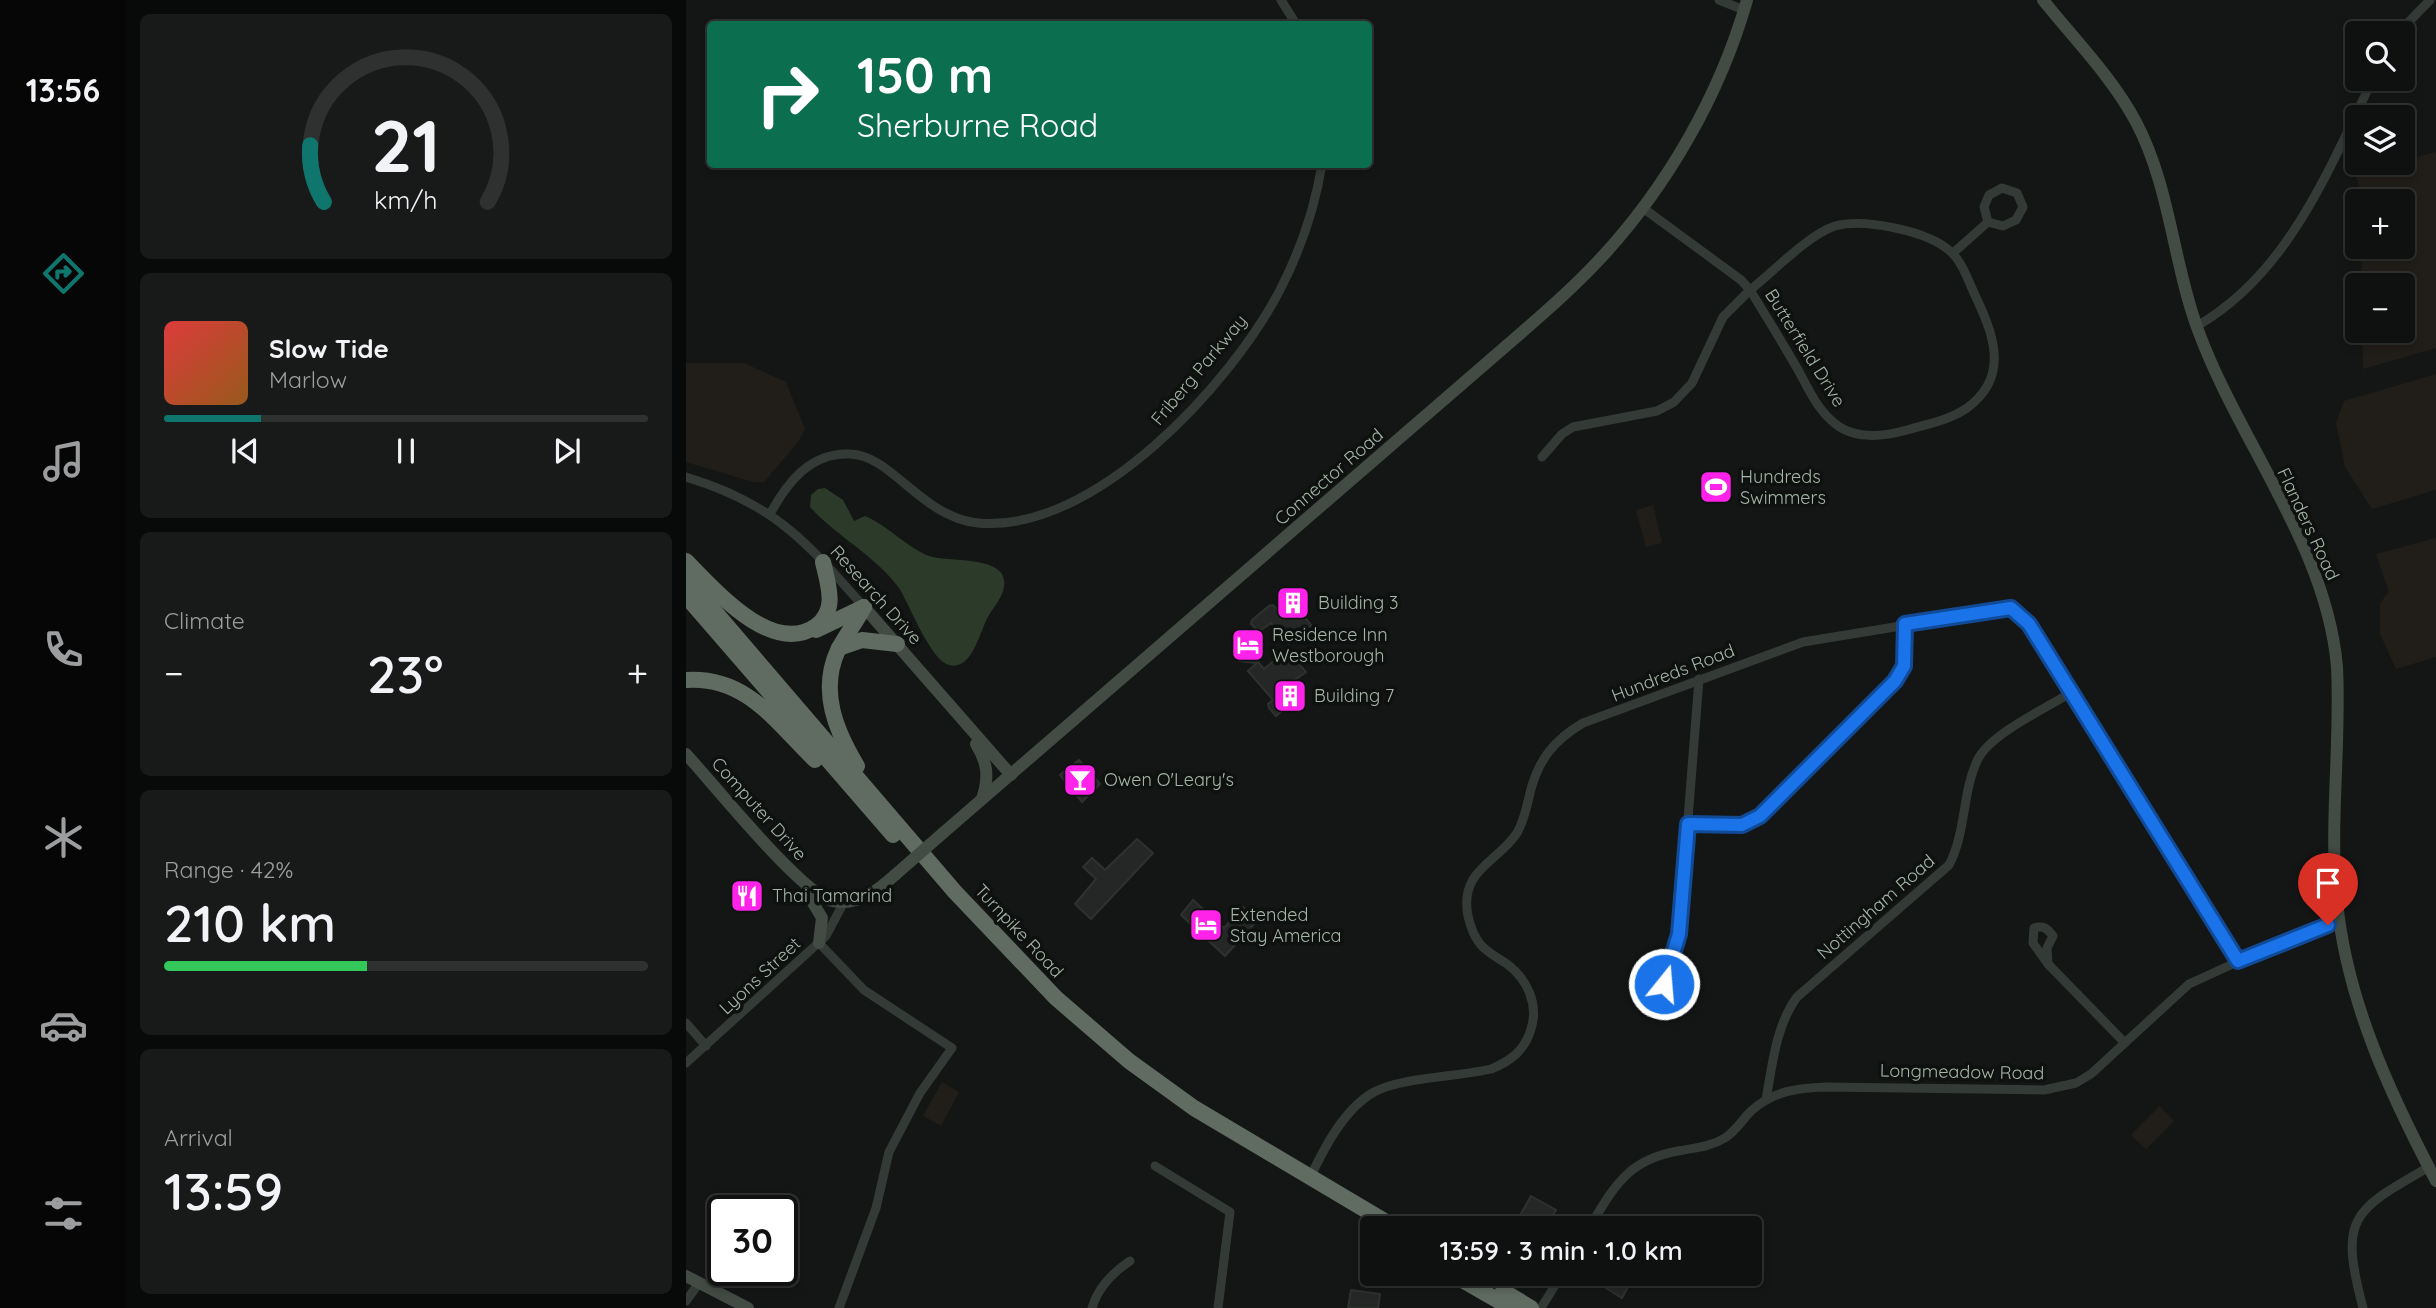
<!DOCTYPE html>
<html lang="en">
<head>
<meta charset="utf-8">
<style>
  body { margin:0; font-family:Quicksand,sans-serif; background:#181919; color:#f1f3f6; height:100vh; display:flex; flex-direction:column; font-size:26px; white-space:nowrap }
  * { box-sizing:border-box; margin:0 }
  p { font-size:23px; color:#9b9d9f }
  .icon { flex:none; width:38px; height:38px; fill:none; stroke:currentColor; stroke-width:2; stroke-linecap:round; stroke-linejoin:round }
  .map { position:relative; flex:1; overflow:hidden }
  .details { display:flex; flex-direction:column; gap:14px; padding:14px; background:#080909; width:560px }
  .details>* { flex:none }
  .top-card { position:absolute; left:21px; top:21px; width:665px; height:147px; border-radius:7px; box-shadow:0 4px 10px #0003,0 0 0 2px #2f3030; background:#0b6e4f; color:#fff; overflow:hidden }
  .controls { position:absolute; left:1659px; top:21px; display:grid; gap:14px }
  .controls a { display:grid; place-items:center; width:70px; height:70px; border-radius:7px; background:#0f1010; box-shadow:0 4px 10px #0003,0 0 0 2px #2f3030; font-size:35px }
  .speed { position:absolute; left:21px; top:1195px; display:flex; gap:14px; font-size:35px; font-weight:700; text-align:center }
  .speed>* { display:grid; place-content:center; width:91px; height:91px; border-radius:50%; background:#0f1010; box-shadow:0 4px 10px #0003,0 0 0 2px #2f3030; line-height:1 }
  .speed .limit { border:4px solid #111; border-radius:10px; background:#fff; color:#111 }
  .pin { position:absolute; display:grid; place-items:center; width:60px; height:60px; color:#fff; margin:-72px -30px; border-radius:50% 50% 50% 0; rotate:-45deg; box-shadow:0 0 7px #0007 }
  .pin .icon { rotate:45deg }
  .me { position:absolute; width:77px; margin:-38px; rotate:17deg; stroke-linejoin:round; filter:drop-shadow(0 0 5px #0008) }
  .turn { display:flex; align-items:center; gap:24px; height:147px; padding:0 35px; font-size:32px }
  .turn .icon { width:91px; height:91px; stroke-width:2.5 }
  .turn b { display:block; font-size:49px; line-height:60px }
  .big { font-size:52px; font-weight:600; line-height:1.1 }
  .details .card { flex:1; display:flex; flex-direction:column; justify-content:center; gap:10px; min-width:0; padding:0 24px; border-radius:10px; background:#181919 }
  .details .dial { align-items:center; gap:0 }
  .dial svg { height:182px; overflow:visible; fill:none; stroke:#2f3030; stroke-width:7; stroke-linecap:round; text-anchor:middle }
  .dial text { fill:#f1f3f6; stroke:none }
  .song { display:flex; align-items:center; gap:21px }
  .cover { width:84px; height:84px; border-radius:10px; background:linear-gradient(135deg,hsl(0 70% 55%),hsl(30 70% 35%)) }
  .played { height:7px; border-radius:4px; background:linear-gradient(90deg,#0f766e 20%,#2f3030 20%) }
  .keys { display:flex; justify-content:space-around; direction:ltr }
  .heat { display:flex; justify-content:space-between; align-items:center; font-size:38px; direction:ltr }
  .charge { height:10px; border-radius:5px; background:linear-gradient(90deg,#34c759 42%,#2f3030 0) }
  .trip { position:absolute; left:674px; top:1216px; width:402px; height:70px; border-radius:7px; background:#0f1010; box-shadow:0 4px 10px #0003,0 0 0 2px #2f3030; font-weight:600; line-height:70px; text-align:center }
  main { display:flex; flex:1; min-height:0 }
  .menu { display:flex; flex-direction:column; width:126px; justify-content:space-around; align-items:center; background:#060606; color:#9b9d9f }
  .menu .icon { width:49px; height:49px }
  .menu .selected { color:#0f766e }
  .menu b { font-size:32px; color:#f1f3f6 }
  .map>svg:first-child { display:block }
  .green { fill:#211e19 }
  .water { fill:#2b3a29 }
  .building { fill:#242725; stroke:#2e322f; stroke-width:2 }
  .lines { fill:none; stroke-linecap:round; stroke-linejoin:round }
  .street { stroke:#343b36; stroke-width:9 }
  .secondary { stroke:#424b44; stroke-width:12 }
  .highway { stroke:#606c62; stroke-width:16 }
  .secondary-bridge { stroke:#424b44; stroke-width:12 }
  .route-casing { stroke:#114b97; stroke-width:18 }
  .route { stroke:#1a73e8; stroke-width:12 }
  .labels { text-anchor:middle; stroke-width:7; stroke-linejoin:round; paint-order:stroke }
  .street-label { font-size:18px; fill:#a4b7a7; stroke:#0f1110 }
  .poi-label { font-size:18px; fill:#a4b7a7; stroke:#0f1110; text-anchor:start }
</style>
</head>
<body>
<main>
<nav class="menu">
<b>13:56</b>
<svg class="icon selected" aria-label="directions" viewBox="0 0 24 24"><path d="M12 3l9 9-9 9-9-9zM9 14v-3h6M13 9l2 2-2 2"/></svg>
<svg class="icon" aria-label="music" viewBox="0 0 24 24"><path d="M9 18V5l10-2v13"/><circle cx="6" cy="18" r="3"/><circle cx="16" cy="16" r="3"/></svg>
<svg class="icon" aria-label="phone" viewBox="0 0 24 24"><path d="M5 4h4l2 5-3 2q2 4 5 5l2-3 5 2v4C11 20 4 13 5 4z"/></svg>
<svg class="icon" aria-label="climate" viewBox="0 0 24 24"><path d="M12 3v18M4 7l16 10M4 17L20 7"/></svg>
<svg class="icon" aria-label="car" viewBox="0 0 24 24"><path d="M5 17H2v-5l4-1 3-4h7l3 4 3 1v5h-3M9 17h6M6 11h13"/><circle cx="7" cy="17" r="2"/><circle cx="17" cy="17" r="2"/></svg>
<svg class="icon" aria-label="filters" viewBox="0 0 24 24"><path d="M4 7h16M4 17h16"/><circle cx="9" cy="7" r="2"/><circle cx="15" cy="17" r="2"/></svg>
</nav>
<section class="details">
<div class="card dial"><svg viewBox="0 0 100 80">
<path d="M14 69A42 42 0 1 1 86 69"/>
<path d="M14 69A42 42 0 0 1 8 44" stroke="#0f766e"/>
<text x="50" y="56" font-size="32" font-weight="700">21</text>
<text x="50" y="72" font-size="11">km/h</text>
</svg></div>
<div class="card">
<div class="song"><i class="cover"></i><div><b>Slow Tide</b><p>Marlow</p></div></div>
<div class="played"></div>
<div class="keys"><svg class="icon" aria-label="previous" viewBox="0 0 24 24"><path d="M18 5L8 12l10 7zM5 5v14"/></svg><svg class="icon" aria-label="pause" viewBox="0 0 24 24"><path d="M8 5v14M16 5v14"/></svg><svg class="icon" aria-label="next" viewBox="0 0 24 24"><path d="M6 5l10 7-10 7zM19 5v14"/></svg></div>
</div>
<div class="card"><p>Climate</p>
<div class="heat"><a>−</a><b class="big">23°</b><a>+</a></div>
</div>
<div class="card"><p>Range · 42%</p><b class="big">210 km</b><div class="charge"></div></div>
<div class="card"><p>Arrival</p><b class="big">13:59</b></div>
</section>
<div class="map">
<svg width="1750" height="1308" viewBox="0 0 1750 1308">
  <rect width="100%" height="100%" fill="#141615"/>
  <!-- green -->
  <g class="green">
    <polygon points="1750,152 1750,348 1677,369 1676,331 1717,331 1717,285 1675,285 1676,247 1717,247 1717,201 1680,201 1668,173"/>
    <polygon points="0,363 58,363 100,382 119,429 112,442 78,482 67,482 0,462"/>
    <polygon points="1750,374 1750,490 1686,509 1659,467 1650,423 1658,401"/>
    <polygon points="967,505 976,543 960,547 950,510"/>
    <polygon points="1750,538 1750,657 1710,669 1694,634 1694,603 1703,592 1690,554"/>
    <polygon points="256,1082 273,1092 255,1126 237,1116"/>
    <polygon points="1474,1106 1488,1121 1460,1149 1445,1135"/>
  </g>
  <!-- water -->
  <path class="water" d="M139 488 157 500 168 521 179 516C203 526 220 547 243 556 262 563 324 554 318 587 317 596 308 607 303 615 295 629 291 651 278 662 273 665 269 667 263 665 244 660 224 605 213 588 190 556 150 536 124 507L125 495 132 489Z"/>
  <!-- building -->
  <g class="building">
    <polygon points="610,592 618,602 619,605 613,610 625,625 623,628 603,644 585,623 572,632 570,663 553,661 550,649 554,631 571,630 565,624 566,620 583,606 587,605 591,609"/>
    <polygon points="601,650 620,672 602,685 611,698 590,716 583,708 582,704 587,700 562,671 572,662 578,669"/>
    <polygon points="393,760 414,784 396,802 374,775"/>
    <polygon points="451,839 467,853 405,919 389,904 410,879 397,867 406,858 419,870"/>
    <polygon points="507,900 538,928 557,907 571,921 539,956 495,915"/>
    <polygon points="845,1196 870,1210 859,1228 816,1228 821,1222 828,1226"/>
    <polygon points="909,1274 949,1274 936,1298 920,1288 923,1282"/>
    <polygon points="665,1290 694,1294 692,1308 662,1308"/>
  </g>
  <g class="lines">
    <!-- street -->
    <g class="street">
      <polyline points="595,0 610,24"/>
      <polyline points="1033,0 1058,10"/>
      <polyline points="1712,33 1744,0"/>
      <polyline points="1267,253 1302,222 1317,226 1330,220 1337,207 1331,193 1316,188 1303,195 1298,207 1302,222"/>
      <path d="M1511 326C1603 273 1642 170 1687 79"/>
      <path d="M856 457 876 434 887 427 971 411 988 402 1006 383 1037 317 1064 290C1080 316 1096 342 1111 368 1121 386 1130 407 1146 421 1166 440 1196 437 1221 430 1241 424 1264 420 1281 408 1325 376 1307 333 1288 293 1282 280 1276 262 1265 252 1243 231 1178 218 1149 226 1122 235 1087 272 1064 290L1055 280 957 208"/>
      <path d="M0 477C87 503 120 541 178 607"/>
      <path d="M84 514C101 483 124 452 164 454 206 455 235 517 292 523 408 534 545 384 594 290 614 251 629 208 636 164"/>
      <polyline points="1002,823 1056,825 1074,816 1209,681 1218,666 1219,624"/>
      <polyline points="133,943 178,990 266,1048 234,1093 203,1152 190,1208 153,1308"/>
      <polyline points="985,958 969,968 959,980 959,990 970,994 975,990 993,934 1013,679"/>
      <path d="M1362 964 1347 943 1348 928C1357 925 1361 928 1367 936L1361 948 1362 964 1439 1043"/>
      <polyline points="0,1023 20,1046"/>
      <polyline points="0,1063 140,936 158,902"/>
      <path d="M1080 1100C1086 1066 1090 1025 1111 997L1263 865C1280 833 1276 794 1291 761 1303 734 1361 708 1386 692"/>
      <polyline points="469,1166 544,1212 532,1308"/>
      <path d="M624 1178C638 1148 658 1109 688 1092 716 1077 772 1077 805 1069 825 1061 839 1050 845 1029 853 1004 841 979 821 964 812 958 802 953 795 945 788 937 784 925 782 916 773 870 811 863 831 833 838 821 841 806 844 793 852 760 868 740 897 723L1117 642 1325 608 1343 624 1552 961"/>
      <path d="M903 1228C928 1187 941 1160 992 1151 1008 1148 1024 1147 1039 1138 1050 1131 1056 1120 1065 1111 1087 1091 1111 1088 1140 1087L1358 1090 1390 1083 1405 1074 1503 984 1549 963 1653 921"/>
      <polyline points="0,1301 13,1283"/>
      <path d="M406 1308C412 1287 426 1273 444 1261"/>
      <polyline points="855,1308 876,1274"/>
      <path d="M1677 1308C1653 1217 1666 1211 1743 1167"/>
    </g>
    <!-- secondary -->
    <g class="secondary">
      <path d="M1357 0C1389 40 1426 77 1450 122 1484 186 1487 263 1512 330 1553 442 1641 547 1651 667 1655 745 1643 824 1651 902 1661 1001 1704 1094 1750 1181"/>
      <polyline points="178,607 325,775"/>
      <path d="M290 744C302 763 303 778 296 799"/>
      <path d="M0 754C26 782 117 896 147 901 173 906 191 891 209 875"/>
      <path d="M257 833 827 340C857 314 887 288 914 259 981 187 1034 95 1061 0"/>
      <polyline points="120,891 136,918 133,943"/>
      <polyline points="0,1276 62,1308"/>
    </g>
    <!-- highway -->
    <g class="highway">
      <path d="M0 561C28 589 86 657 130 626 152 610 142 585 137 562"/>
      <polyline points="0,578 269,892 370,998 443,1061 508,1108 710,1228"/>
      <polyline points="0,596 207,835"/>
      <polyline points="130,630 178,607"/>
      <polyline points="153,648 176,640 211,644"/>
      <path d="M0 680C60 676 89 721 129 760"/>
      <path d="M171 766C150 731 133 691 152 650 160 635 170 622 178 607"/>
      <polyline points="766,1274 825,1308"/>
      <polyline points="817,1291 845,1308"/>
    </g>
    <!-- secondary-bridge -->
    <polyline class="secondary-bridge" points="209,875 257,833"/>
  </g>
  <g class="lines">
    <defs>
      <polyline id="route" points="978,984 993,934 1002,824 1056,825 1074,816 1209,681 1218,666 1219,624 1325,608 1343,624 1552,961 1642,925"/>
    </defs>
    <!-- route casing -->
    <use href="#route" class="route-casing"/>
    <!-- route -->
    <use href="#route" class="route"/>
  </g>
  <!-- icons -->
  <defs>
    <symbol id="stadium-square" viewBox="-11 -11 22 22"><rect x="-9" y="-9" width="18" height="18" rx="4" fill="#ff22e9" stroke="#0f1110"/><path d="M0-5a6.5 5 0 1 0 0 10a6.5 5 0 1 0 0-10ZM-3.5-1.8h7v3.6h-7Z" fill="#fff"/></symbol>
    <symbol id="building-square" viewBox="-11 -11 22 22"><rect x="-9" y="-9" width="18" height="18" rx="4" fill="#ff22e9" stroke="#0f1110"/><path d="M-4-6H4V6H1V3H-1V6H-4ZM-2.5-4.3h1.7v1.8h-1.7ZM.8-4.3h1.7v1.8H.8ZM-2.5-1h1.7V.8h-1.7ZM.8-1h1.7V.8H.8Z" fill="#fff"/></symbol>
    <symbol id="hotel-square" viewBox="-11 -11 22 22"><rect x="-9" y="-9" width="18" height="18" rx="4" fill="#ff22e9" stroke="#0f1110"/><path d="M-6-4.5h1.5V1H6V5H4.5V3h-9V5H-6ZM-4 0a1.8 1.8 0 1 1 3.6 0ZM.5 0V-2.5h3Q6-2.5 6 0Z" fill="#fff"/></symbol>
    <symbol id="bar-square" viewBox="-11 -11 22 22"><rect x="-9" y="-9" width="18" height="18" rx="4" fill="#ff22e9" stroke="#0f1110"/><path d="M-6-5H6L.8 .8V4.5H3.5V6h-7V4.5H-.8V.8Z" fill="#fff"/></symbol>
    <symbol id="restaurant-square" viewBox="-11 -11 22 22"><rect x="-9" y="-9" width="18" height="18" rx="4" fill="#ff22e9" stroke="#0f1110"/><path d="M-5-6h1v4h1v-4h1v4h1v-4h1v5L-1.5 .5V6h-2V.5L-5-1ZM5-6V6H3V1.5H1.5Q1.5-4 5-6Z" fill="#fff"/></symbol>
  </defs>
  <g fill-rule="evenodd">
    <use href="#stadium-square" x="1011" y="468" width="38" height="38"/>
    <use href="#building-square" x="588" y="584" width="38" height="38"/>
    <use href="#hotel-square" x="543" y="626" width="38" height="38"/>
    <use href="#building-square" x="585" y="677" width="38" height="38"/>
    <use href="#bar-square" x="375" y="761" width="38" height="38"/>
    <use href="#restaurant-square" x="42" y="877" width="38" height="38"/>
    <use href="#hotel-square" x="501" y="906" width="38" height="38"/>
  </g>
  <g class="labels">
    <!-- street labels -->
    <g class="street-label">
      <text transform="translate(1119 348) rotate(58)" y="6">Butterfield Drive</text>
      <text transform="translate(513 370) rotate(-50)" y="6">Friberg Parkway</text>
      <text transform="translate(643 477) rotate(-41)" y="6">Connector Road</text>
      <text transform="translate(1622 524) rotate(65)" y="6">Flanders Road</text>
      <text transform="translate(190 595) rotate(48)" y="6">Research Drive</text>
      <text transform="translate(987 673) rotate(-21)" y="6">Hundreds Road</text>
      <text transform="translate(73 809) rotate(48)" y="6">Computer Drive</text>
      <text transform="translate(1190 907) rotate(-41)" y="6">Nottingham Road</text>
      <text transform="translate(333 931) rotate(47)" y="6">Turnpike Road</text>
      <text transform="translate(74 976) rotate(-43)" y="6">Lyons Street</text>
      <text transform="translate(1276 1072) rotate(1)" y="6">Longmeadow Road</text>
    </g>
    <!-- poi labels -->
    <g class="poi-label">
      <text x="1054" y="483">Hundreds<tspan x="1054" dy="21">Swimmers</tspan></text>
      <text x="632" y="609">Building 3</text>
      <text x="586" y="641">Residence Inn<tspan x="586" dy="21">Westborough</tspan></text>
      <text x="628" y="702">Building 7</text>
      <text x="418" y="786">Owen O'Leary's</text>
      <text x="86" y="902">Thai Tamarind</text>
      <text x="544" y="921">Extended<tspan x="544" dy="21">Stay America</tspan></text>
    </g>
  </g>
</svg>
<div class="controls">
<a><svg class="icon" aria-label="search" viewBox="0 0 24 24"><circle cx="10" cy="10" r="6"/><path d="M15 15l6 6"/></svg></a>
<a><svg class="icon" aria-label="layers" viewBox="0 0 24 24"><path d="M12 4l9 5-9 5-9-5zM3 14l9 5 9-5"/></svg></a>
<a>+</a>
<a>−</a>
</div>
<div class="speed"><div class="limit">30</div></div>
<div class="pin" style="left:1642px;top:925px;background:#d93025"><svg class="icon" aria-label="arrive" viewBox="0 0 24 24"><path d="M6 21V4h12l-3 4 3 4H6"/></svg></div>
<svg class="me" style="left:978px;top:984px" viewBox="-20 -20 40 40"><circle r="17" fill="#1a73e8" stroke="#fff" stroke-width="3"/><path d="M0-11L8 9 0 5-8 9z" fill="#fff"/></svg>
<div class="trip">13:59 · 3 min · 1.0 km</div>
<div class="top-card">
<div class="turn"><svg class="icon" aria-label="right" viewBox="0 0 24 24"><path d="M7 20v-9h11M14 6l5 5-5 5"/></svg><div><b>150 m</b>Sherburne Road</div></div>
</div>
</div>
</main>
</body>
</html>
